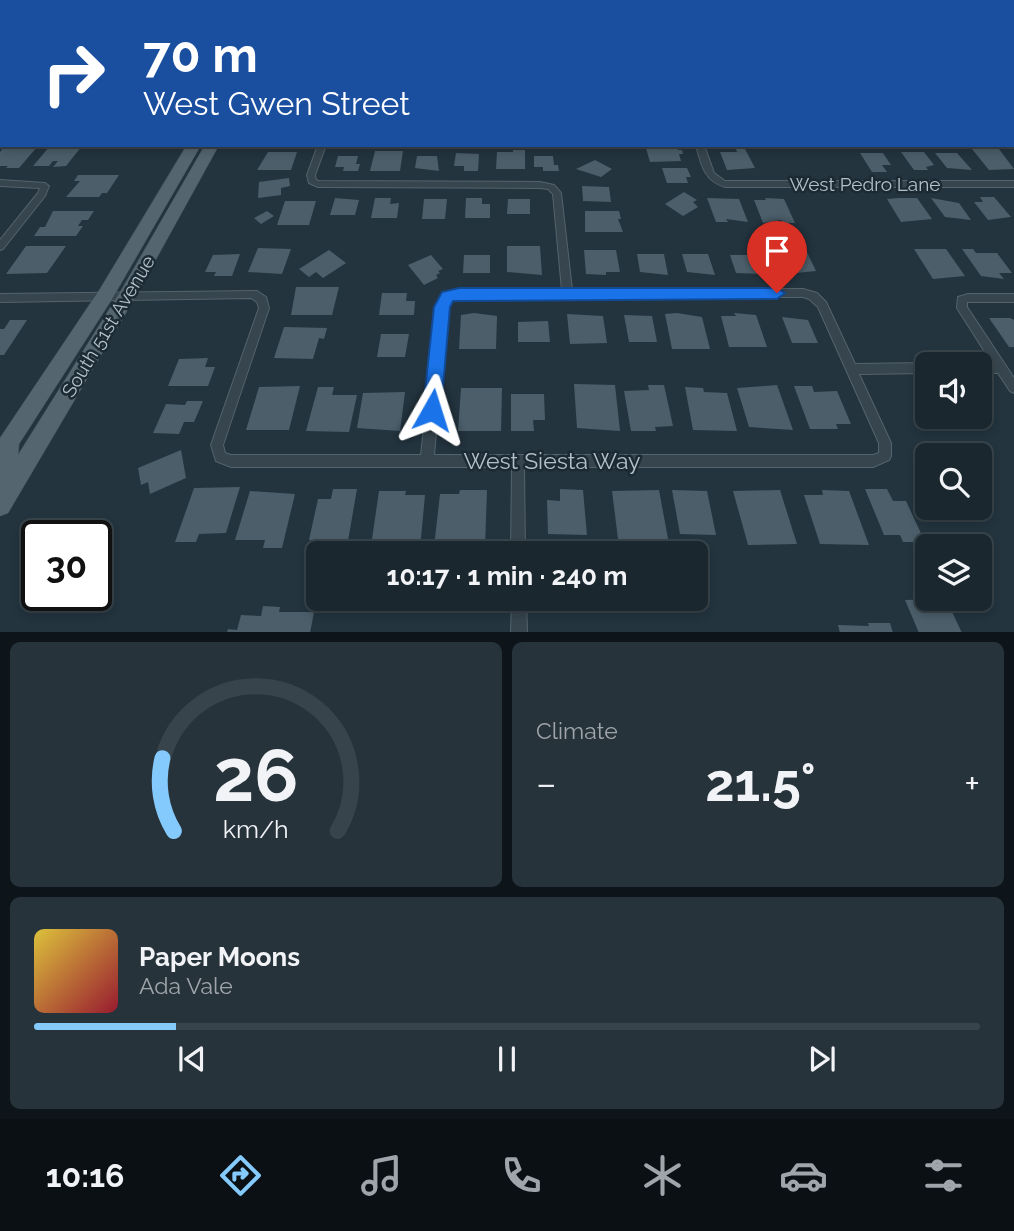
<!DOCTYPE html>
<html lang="en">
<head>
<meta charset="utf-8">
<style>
  body { margin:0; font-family:Raleway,sans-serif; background:#27333b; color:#f1f3f6; height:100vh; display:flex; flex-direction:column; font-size:26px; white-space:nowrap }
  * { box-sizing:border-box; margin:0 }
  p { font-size:23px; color:#9fa5aa }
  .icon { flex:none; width:38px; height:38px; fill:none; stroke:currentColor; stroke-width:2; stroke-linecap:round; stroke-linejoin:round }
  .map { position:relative; height:632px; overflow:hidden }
  .sheet { display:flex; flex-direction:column; gap:10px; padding:10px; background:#0e151a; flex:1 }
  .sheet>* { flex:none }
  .top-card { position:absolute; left:0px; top:0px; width:1015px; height:147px; box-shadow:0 4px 10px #0003,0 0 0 2px #38444b; background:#1a4fa0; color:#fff; overflow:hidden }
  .controls { position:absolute; left:915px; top:352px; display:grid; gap:14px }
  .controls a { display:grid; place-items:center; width:77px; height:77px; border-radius:10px; background:#1a272f; box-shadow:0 4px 10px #0003,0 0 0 2px #38444b; font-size:35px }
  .speed { position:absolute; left:21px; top:520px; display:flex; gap:14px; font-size:35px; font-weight:700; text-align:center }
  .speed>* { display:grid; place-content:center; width:91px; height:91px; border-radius:50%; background:#1a272f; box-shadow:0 4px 10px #0003,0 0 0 2px #38444b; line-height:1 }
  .speed .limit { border:4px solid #111; border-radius:10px; background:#fff; color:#111 }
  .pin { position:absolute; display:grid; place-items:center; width:60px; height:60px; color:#fff; margin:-72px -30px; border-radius:50% 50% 50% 0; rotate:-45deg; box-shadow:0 0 7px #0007 }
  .pin .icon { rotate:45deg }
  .me { position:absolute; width:77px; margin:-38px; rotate:6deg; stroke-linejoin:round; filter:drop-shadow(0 0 5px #0008) }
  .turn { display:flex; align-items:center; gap:24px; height:147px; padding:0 28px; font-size:32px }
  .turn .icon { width:91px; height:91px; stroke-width:2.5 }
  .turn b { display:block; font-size:49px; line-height:60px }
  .big { font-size:52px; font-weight:700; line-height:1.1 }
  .sheet .widget { flex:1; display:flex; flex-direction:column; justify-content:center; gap:10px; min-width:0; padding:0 24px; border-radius:10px; background:#27333b }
  .sheet .dial { align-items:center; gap:0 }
  .dial svg { height:182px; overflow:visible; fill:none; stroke:#38444b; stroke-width:7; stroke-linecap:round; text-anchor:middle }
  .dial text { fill:#f1f3f6; stroke:none }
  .song { display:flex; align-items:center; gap:21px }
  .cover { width:84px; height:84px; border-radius:10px; background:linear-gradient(135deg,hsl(50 70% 55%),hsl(350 70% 35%)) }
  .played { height:7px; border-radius:4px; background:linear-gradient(90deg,#84cafd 15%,#38444b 15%) }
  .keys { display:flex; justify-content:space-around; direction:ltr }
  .heat { display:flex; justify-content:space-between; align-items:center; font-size:38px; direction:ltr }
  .sheet .tiles { flex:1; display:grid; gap:10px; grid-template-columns:1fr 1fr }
  .widget:last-child { grid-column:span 2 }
  .trip { position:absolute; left:306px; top:541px; width:402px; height:70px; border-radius:10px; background:#1a272f; box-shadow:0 4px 10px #0003,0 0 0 2px #38444b; font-weight:700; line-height:70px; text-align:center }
  .dock { display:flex; height:112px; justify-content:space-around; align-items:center; background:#0a1013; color:#9fa5aa }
  .dock .icon { width:49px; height:49px }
  .dock .selected { color:#84cafd }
  .dock b { font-size:32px; color:#f1f3f6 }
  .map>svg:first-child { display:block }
  .building { fill:#4b5e6a }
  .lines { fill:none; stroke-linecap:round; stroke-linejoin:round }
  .minor-casing { stroke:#55636c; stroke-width:2 }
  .primary-casing { stroke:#43515a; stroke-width:1 }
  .minor { fill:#37454e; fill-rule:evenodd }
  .primary { fill:#55656f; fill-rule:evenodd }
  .route { fill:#1a73e8; stroke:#114b97; stroke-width:2 }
  .labels { text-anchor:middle; stroke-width:5; stroke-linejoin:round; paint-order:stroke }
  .street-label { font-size:19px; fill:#b3c0ca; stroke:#1c2a33 }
  .near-street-label { font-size:23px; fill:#b3c0ca; stroke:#1c2a33 }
</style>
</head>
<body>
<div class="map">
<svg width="1014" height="633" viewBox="0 0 1014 633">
  <rect width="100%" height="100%" fill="#23343f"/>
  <!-- building -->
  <g class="building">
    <polygon points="645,145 676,145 678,150 682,150 683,154 679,154 681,161 650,162"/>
    <polygon points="5,146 16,147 37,147 19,168 6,168 8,166 0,166 0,152"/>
    <polygon points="50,146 73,147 82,146 66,166 53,167 58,161 53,161 49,166 33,166"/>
    <polygon points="736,149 745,149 755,168 727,170 720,152 737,152"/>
    <polygon points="972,149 999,149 1014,169 989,170"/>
    <polygon points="513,150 525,150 525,169 496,169 497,152 513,152"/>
    <polygon points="375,151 403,151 400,171 370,171"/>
    <polygon points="268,152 297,152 291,170 257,170"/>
    <polygon points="901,152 924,152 934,165 926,167 928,170 914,170"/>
    <polygon points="456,153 479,154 478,171 464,171 464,166 454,166"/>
    <polygon points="860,153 883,153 891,165 882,165 887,172 872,172"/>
    <polygon points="935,153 957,153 972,170 947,168"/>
    <polygon points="338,156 358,156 356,164 360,164 358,171 343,171 344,167 335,167"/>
    <polygon points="417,156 437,156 439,171 415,168"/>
    <polygon points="534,156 553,156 554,165 558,165 559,171 543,171 543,167 534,167"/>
    <polygon points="595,160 612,169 601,177 576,169"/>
    <polygon points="662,168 687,168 691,177 686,177 688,183 667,183"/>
    <polygon points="78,175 119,175 107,193 102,193 99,197 66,197 80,181 74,181"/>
    <polygon points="289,178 290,186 281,188 281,195 258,198 259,182"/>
    <polygon points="582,186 609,187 611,202 583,201"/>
    <polygon points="684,192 697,200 693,202 698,207 683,216 665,204"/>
    <polygon points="980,197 994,197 1011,217 988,220 974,202 983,202"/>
    <polygon points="335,198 359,200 355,215 330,215"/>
    <polygon points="375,198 391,198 390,204 399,203 397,218 371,218"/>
    <polygon points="466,198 482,198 482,204 490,204 490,218 465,218"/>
    <polygon points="707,198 739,199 748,222 726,219 728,222 716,222"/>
    <polygon points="765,198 784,199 795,223 782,223 781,220 763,223 754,200 766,200"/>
    <polygon points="899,198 917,198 932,219 901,222 887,199"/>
    <polygon points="931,198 959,203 971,220 945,217"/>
    <polygon points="424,199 447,199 445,219 422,219"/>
    <polygon points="508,199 530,199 530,214 507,214"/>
    <polygon points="285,201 316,201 309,225 277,225"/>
    <polygon points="53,211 94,211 88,220 82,220 78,226 83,226 76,236 34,236 40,227 45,227"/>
    <polygon points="267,211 274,216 261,224 254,218"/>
    <polygon points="585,211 619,211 621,219 618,219 623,232 585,232"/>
    <polygon points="770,244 803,244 816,271 796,273 795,271 781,271"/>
    <polygon points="26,246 66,246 47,273 6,274"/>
    <polygon points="507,246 540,246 542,275 507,272"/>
    <polygon points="258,248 291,249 282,274 248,272"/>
    <polygon points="914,249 946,249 965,276 933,279"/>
    <polygon points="962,249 973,249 976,253 997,253 1012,273 999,273 1004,279 981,276"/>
    <polygon points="329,250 346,263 323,278 316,272 309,277 299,269"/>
    <polygon points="584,250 616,250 620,272 606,272 606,275 586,274"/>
    <polygon points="240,254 232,276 214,276 216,272 205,272 213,255"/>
    <polygon points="637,254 664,254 668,275 640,272"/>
    <polygon points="682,254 708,254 715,275 687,272"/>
    <polygon points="431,255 443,269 438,271 440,273 436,275 438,278 424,285 408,265"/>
    <polygon points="464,255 490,255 490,273 463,273"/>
    <polygon points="730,255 755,255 762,274 736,273"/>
    <polygon points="296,287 339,287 332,315 291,315"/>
    <polygon points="382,293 407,293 406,301 415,301 414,315 379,315"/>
    <polygon points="474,313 497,316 496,349 459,349 461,315"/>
    <polygon points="677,313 702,317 710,349 672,349 665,314"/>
    <polygon points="734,313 756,315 767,347 729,347 721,316 736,316"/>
    <polygon points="567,314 603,316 607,343 570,344"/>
    <polygon points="624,315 652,316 657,342 629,342"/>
    <polygon points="782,317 808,320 818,343 792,343"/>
    <polygon points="989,318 1010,318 1014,320 1014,347 1009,347"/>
    <polygon points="10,320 27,320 4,355 0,355 0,329 4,329"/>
    <polygon points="548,321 550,342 518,342 518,322"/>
    <polygon points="284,327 327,328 324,339 319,338 313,359 274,358"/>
    <polygon points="381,334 409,334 405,357 377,357"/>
    <polygon points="208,358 205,367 215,367 208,386 168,386 179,359"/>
    <polygon points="574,384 615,385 620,431 577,428"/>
    <polygon points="648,385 664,385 673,426 655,427 656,431 631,431 624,391 649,390"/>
    <polygon points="777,385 793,430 749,427 737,388"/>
    <polygon points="300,386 289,430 246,430 259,387"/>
    <polygon points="794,386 812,386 814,392 837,391 851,424 836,424 838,429 810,429"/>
    <polygon points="318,387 334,387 332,395 357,395 349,432 306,431"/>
    <polygon points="685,387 703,388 704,392 727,393 737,431 693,430"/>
    <polygon points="461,388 502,388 501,431 458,431"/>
    <polygon points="405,392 400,431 357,428 363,393"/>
    <polygon points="511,394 544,394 545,420 533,420 534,431 511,431"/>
    <polygon points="187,401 203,401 194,422 184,422 179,434 153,433 166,404 185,405"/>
    <polygon points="181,450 186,478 150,494 148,482 141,485 138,468"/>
    <polygon points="240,487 226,533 199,534 196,542 175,542 194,488"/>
    <polygon points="333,489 357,489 348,541 309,540 318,499 331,499"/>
    <polygon points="560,489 583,490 587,535 548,534 547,500 560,501"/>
    <polygon points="865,489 887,489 893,501 906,501 925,542 903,542 900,535 884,535"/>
    <polygon points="460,490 487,490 485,548 434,547 440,494 459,494"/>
    <polygon points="659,490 669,544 619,547 612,491"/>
    <polygon points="672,490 707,491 716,535 680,534"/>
    <polygon points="780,490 797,544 748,545 733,491"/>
    <polygon points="822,490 849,491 869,545 820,544 804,495 823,495"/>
    <polygon points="250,491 295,494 282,548 263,548 265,540 235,540"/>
    <polygon points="379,491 406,491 405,495 425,495 420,549 371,546"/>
    <polygon points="946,599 962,633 919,633 905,600"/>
    <polygon points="263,606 280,607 279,612 314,612 310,633 227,633 228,629 237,630 241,615 261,616"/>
    <polygon points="868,623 890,623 893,633 840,633 838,625 869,626"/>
  </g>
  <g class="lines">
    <defs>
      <g id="minor">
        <polygon points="370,0 376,0 375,2 369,2"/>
        <polygon points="463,0 476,2 466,2"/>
        <polygon points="534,0 540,0 539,2 532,2"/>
        <polygon points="649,0 655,0 654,2 648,2"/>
        <polygon points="797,0 803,0 804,2 798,2"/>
        <rect x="1013" y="38" width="1" height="4"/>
        <rect x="0" y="64" width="2" height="4"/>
        <rect x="1013" y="93" width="1" height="4"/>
        <path d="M318 145H326L315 175 316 180 319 181 540 182 554 185 561 193 572 290 803 289 817 293 826 302 855 364 928 363 930 364H928V373L859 374 891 443V456L889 460 873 467H524L525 553H511L512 467H231L216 461 211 445 259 308 257 302 251 298 0 302V294L257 291 266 297 269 308 223 445 225 453 231 455H421L437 307 444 293 459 290H562L553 194 548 189 540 188 318 187 309 183 307 175ZM803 297 809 299 818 307 879 443V453L873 455H434L447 307 451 299 459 298Z"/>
        <path d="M696 145H704L714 173 725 181H1014V187H725C704 181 701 164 696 145Z"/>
        <polygon points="0,180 45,183 49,186 45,196 3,249 0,250 0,240 38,193 40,188 0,186"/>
        <polygon points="968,294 1014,294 1014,302 967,302 967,307 1014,378 1014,393 1010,391 998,373 980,373 980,364 978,364 992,363 957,308 958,297"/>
        <polygon points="512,598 526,598 527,633 511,633"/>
      </g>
      <g id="primary">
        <polygon points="274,0 284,0 273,2"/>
        <polygon points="187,145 201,145 112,299 19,444 18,455 122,289 205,145 219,145 134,299 8,513 0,516 0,438 100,289"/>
      </g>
    </defs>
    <!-- minor casing -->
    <use href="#minor" class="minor-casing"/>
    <!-- primary casing -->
    <use href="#primary" class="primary-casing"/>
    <!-- minor -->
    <use href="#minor" class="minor"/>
    <!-- primary -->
    <use href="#primary" class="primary"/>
  </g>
  <!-- route -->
  <polygon class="route" points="459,288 777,288 785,293 777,299 453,301 450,307 441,410 438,415 432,418 426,415 423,410 434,307 442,292"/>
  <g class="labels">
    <!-- street labels -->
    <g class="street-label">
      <text x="865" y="191">West Pedro Lane</text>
      <text transform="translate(108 326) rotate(-59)" y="7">South 51st Avenue</text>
    </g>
    <!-- near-street labels -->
    <g class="near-street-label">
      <text x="552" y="469">West Siesta Way</text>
    </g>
  </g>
</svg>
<div class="controls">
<a><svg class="icon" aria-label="sound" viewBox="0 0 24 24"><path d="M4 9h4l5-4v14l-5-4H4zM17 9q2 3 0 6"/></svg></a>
<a><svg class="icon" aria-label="search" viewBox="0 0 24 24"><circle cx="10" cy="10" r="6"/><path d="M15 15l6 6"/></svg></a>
<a><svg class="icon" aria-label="layers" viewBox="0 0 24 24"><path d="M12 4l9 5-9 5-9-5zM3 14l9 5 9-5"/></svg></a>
</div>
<div class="speed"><div class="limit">30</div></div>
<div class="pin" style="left:777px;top:293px;background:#d93025"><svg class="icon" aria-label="arrive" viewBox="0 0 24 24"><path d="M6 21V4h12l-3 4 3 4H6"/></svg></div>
<svg class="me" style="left:432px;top:410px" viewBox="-20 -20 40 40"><path d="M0-17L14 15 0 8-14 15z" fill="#1a73e8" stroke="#fff" stroke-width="4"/></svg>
<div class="trip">10:17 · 1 min · 240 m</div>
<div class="top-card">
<div class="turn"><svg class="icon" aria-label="right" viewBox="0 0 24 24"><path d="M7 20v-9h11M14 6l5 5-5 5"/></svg><div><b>70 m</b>West Gwen Street</div></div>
</div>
</div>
<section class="sheet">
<div class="tiles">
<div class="widget dial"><svg viewBox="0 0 100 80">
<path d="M14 69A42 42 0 1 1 86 69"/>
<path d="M14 69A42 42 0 0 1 9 37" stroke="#84cafd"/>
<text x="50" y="56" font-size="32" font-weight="700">26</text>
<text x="50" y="72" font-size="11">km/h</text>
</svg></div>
<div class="widget"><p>Climate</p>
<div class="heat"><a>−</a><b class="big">21.5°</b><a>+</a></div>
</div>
<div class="widget">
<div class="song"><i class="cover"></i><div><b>Paper Moons</b><p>Ada Vale</p></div></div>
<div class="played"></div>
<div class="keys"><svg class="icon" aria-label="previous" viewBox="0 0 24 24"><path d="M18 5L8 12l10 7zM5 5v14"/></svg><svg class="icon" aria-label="pause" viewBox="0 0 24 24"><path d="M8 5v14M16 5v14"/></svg><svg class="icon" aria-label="next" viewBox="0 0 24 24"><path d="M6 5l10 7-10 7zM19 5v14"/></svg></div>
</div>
</div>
</section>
<nav class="dock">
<b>10:16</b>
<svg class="icon selected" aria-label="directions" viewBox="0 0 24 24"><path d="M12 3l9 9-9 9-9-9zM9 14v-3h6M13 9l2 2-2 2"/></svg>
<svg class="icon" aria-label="music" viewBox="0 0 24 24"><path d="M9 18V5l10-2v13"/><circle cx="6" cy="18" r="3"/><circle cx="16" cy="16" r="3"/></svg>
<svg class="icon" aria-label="phone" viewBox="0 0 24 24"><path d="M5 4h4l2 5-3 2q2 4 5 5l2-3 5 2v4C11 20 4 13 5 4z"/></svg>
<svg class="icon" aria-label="climate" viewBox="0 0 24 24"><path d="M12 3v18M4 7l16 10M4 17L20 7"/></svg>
<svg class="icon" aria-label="car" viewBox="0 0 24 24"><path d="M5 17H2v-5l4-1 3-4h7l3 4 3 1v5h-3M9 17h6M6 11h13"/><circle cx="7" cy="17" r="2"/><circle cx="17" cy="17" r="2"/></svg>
<svg class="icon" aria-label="filters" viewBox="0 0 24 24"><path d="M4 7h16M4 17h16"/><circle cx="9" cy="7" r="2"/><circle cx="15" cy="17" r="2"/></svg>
</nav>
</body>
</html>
